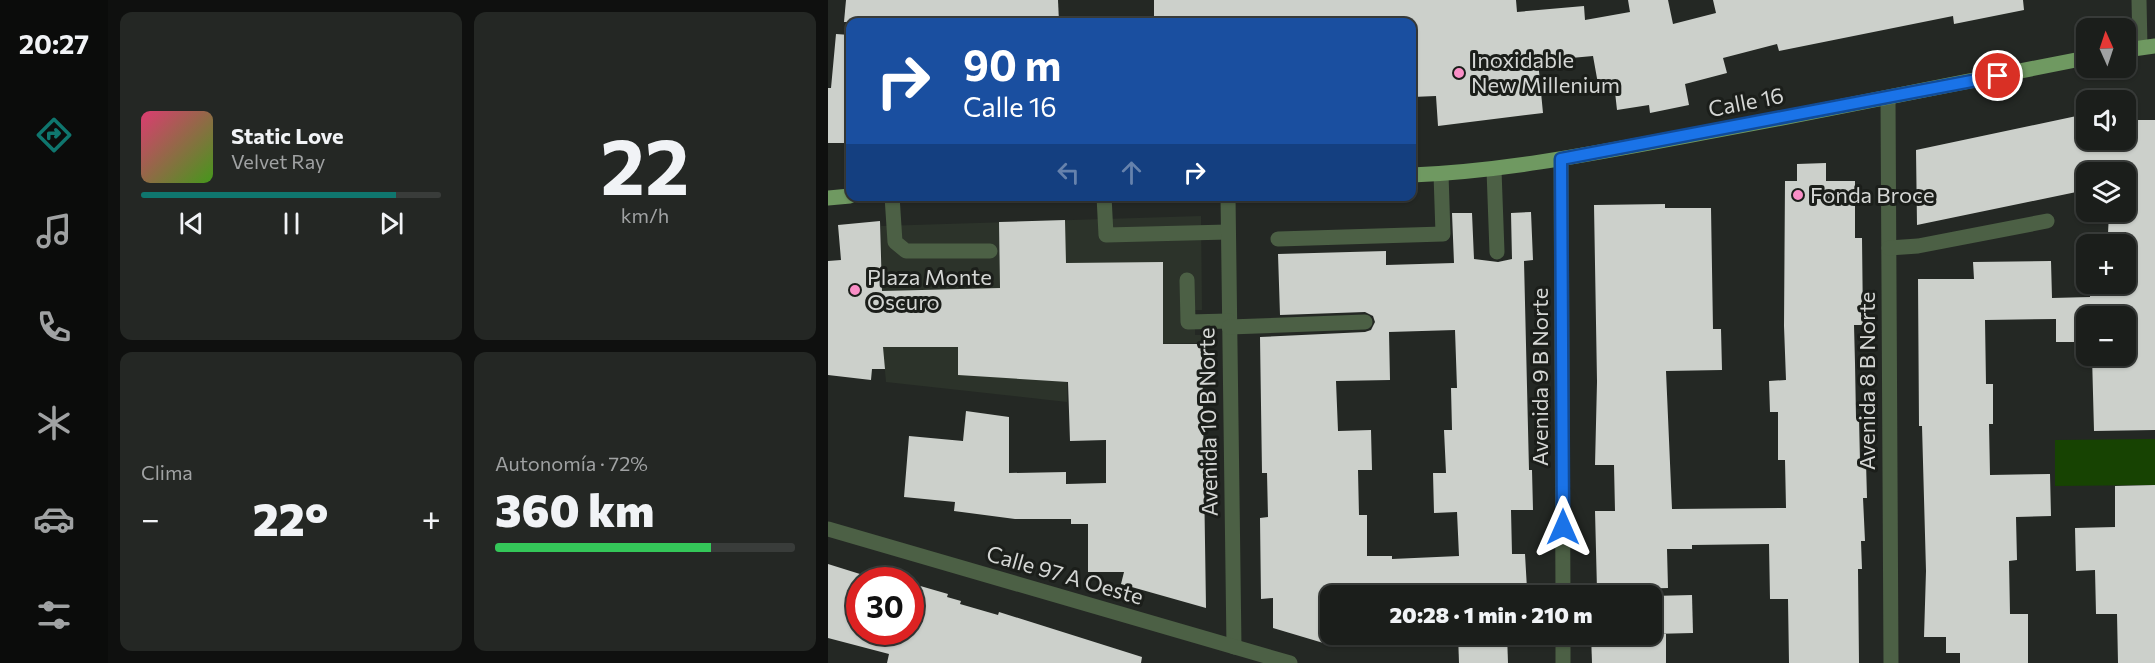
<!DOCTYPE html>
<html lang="es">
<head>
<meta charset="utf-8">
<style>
  body { margin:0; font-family:Commissioner,sans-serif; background:#242724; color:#f1f3f6; height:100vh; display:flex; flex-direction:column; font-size:22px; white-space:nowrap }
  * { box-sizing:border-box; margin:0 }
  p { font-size:20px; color:#a0a2a3 }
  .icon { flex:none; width:33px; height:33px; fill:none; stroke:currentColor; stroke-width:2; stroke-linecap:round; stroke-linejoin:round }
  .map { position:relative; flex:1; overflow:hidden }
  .side { display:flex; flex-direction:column; gap:12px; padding:12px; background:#0f100f; width:720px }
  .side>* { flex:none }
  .hud { position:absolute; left:18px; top:18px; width:570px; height:183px; border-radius:12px; box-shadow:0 2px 4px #0004,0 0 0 2px #393c3a; background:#1a4fa0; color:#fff; overflow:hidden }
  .needle { width:39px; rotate:357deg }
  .fabs { position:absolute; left:1248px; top:18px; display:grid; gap:12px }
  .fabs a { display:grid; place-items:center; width:60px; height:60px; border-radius:12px; background:#1b1e1b; box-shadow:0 2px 4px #0004,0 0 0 2px #393c3a; font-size:30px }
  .speed { position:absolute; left:18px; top:567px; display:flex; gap:12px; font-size:30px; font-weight:700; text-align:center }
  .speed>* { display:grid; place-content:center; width:78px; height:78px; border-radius:50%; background:#1b1e1b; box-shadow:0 2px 4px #0004,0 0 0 2px #393c3a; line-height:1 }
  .speed .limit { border:9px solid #d22; background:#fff; color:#111 }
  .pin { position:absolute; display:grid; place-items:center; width:51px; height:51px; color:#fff; margin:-26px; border:3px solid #fff; border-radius:50%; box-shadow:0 2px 6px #0007 }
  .me { position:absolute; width:66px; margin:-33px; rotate:0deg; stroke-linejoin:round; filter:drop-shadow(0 0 4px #0008) }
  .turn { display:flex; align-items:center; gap:21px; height:126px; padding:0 18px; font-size:27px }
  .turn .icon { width:78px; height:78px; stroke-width:2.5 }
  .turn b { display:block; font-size:42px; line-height:51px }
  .lanes { display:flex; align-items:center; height:57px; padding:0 18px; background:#0003; justify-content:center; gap:30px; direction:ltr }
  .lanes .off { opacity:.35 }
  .big { font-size:45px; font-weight:800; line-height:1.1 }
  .side .tile { flex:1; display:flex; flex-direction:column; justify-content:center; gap:9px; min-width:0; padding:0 21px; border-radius:12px; background:#242724 }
  .side .dial { align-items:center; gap:0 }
  .dial b { font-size:78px; line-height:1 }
  .song { display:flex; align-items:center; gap:18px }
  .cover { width:72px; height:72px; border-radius:9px; background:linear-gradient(135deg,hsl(340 70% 55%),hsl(100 70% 35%)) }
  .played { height:6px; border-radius:3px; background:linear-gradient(90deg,#0f766e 85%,#393c3a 85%) }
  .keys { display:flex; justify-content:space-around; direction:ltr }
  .heat { display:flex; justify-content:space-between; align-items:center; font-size:33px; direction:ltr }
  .charge { height:9px; border-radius:4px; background:linear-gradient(90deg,#34c759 72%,#393c3a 0) }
  .side .tiles { flex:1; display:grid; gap:12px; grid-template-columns:repeat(2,1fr) }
  .trip { position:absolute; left:492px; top:585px; width:342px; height:60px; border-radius:12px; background:#1b1e1b; box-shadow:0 2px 4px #0004,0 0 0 2px #393c3a; font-weight:800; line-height:60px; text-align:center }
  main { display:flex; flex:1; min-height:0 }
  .tabs { display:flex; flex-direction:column; width:108px; justify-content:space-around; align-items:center; background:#0b0c0b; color:#a0a2a3 }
  .tabs .icon { width:42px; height:42px }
  .tabs .current { color:#0f766e }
  .tabs b { font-size:27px; color:#f1f3f6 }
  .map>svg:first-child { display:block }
  .built { fill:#2c332a }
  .green { fill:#174302 }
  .building { fill:#ccd0cb; fill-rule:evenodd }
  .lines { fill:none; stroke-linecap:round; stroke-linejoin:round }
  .minor { stroke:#4c6045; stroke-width:15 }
  .major { stroke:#6f9961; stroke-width:15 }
  .route-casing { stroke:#114b97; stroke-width:15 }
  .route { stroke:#1a73e8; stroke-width:10 }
  .poi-dot { fill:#fa8fc7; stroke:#1b1e1a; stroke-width:2 }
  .labels { text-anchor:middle; stroke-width:6; stroke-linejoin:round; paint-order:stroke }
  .poi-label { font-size:22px; fill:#d4d6d4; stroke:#1b1e1a; text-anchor:start }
  .street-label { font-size:22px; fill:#d4d6d4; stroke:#1b1e1a }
</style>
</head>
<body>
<main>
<nav class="tabs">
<b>20:27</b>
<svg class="icon current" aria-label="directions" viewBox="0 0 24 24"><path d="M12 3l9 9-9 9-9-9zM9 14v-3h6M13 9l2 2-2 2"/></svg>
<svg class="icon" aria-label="music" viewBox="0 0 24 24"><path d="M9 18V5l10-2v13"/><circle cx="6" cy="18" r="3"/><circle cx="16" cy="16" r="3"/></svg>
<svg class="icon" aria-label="phone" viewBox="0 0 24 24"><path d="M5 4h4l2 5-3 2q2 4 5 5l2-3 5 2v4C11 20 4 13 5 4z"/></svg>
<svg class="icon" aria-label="climate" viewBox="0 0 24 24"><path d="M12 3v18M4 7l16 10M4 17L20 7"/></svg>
<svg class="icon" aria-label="car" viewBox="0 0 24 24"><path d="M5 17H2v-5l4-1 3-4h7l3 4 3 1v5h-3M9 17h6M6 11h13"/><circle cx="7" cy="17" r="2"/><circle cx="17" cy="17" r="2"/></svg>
<svg class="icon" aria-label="filters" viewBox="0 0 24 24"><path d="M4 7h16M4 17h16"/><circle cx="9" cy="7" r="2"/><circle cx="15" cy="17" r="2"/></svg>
</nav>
<section class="side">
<div class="tiles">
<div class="tile">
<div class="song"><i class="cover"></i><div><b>Static Love</b><p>Velvet Ray</p></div></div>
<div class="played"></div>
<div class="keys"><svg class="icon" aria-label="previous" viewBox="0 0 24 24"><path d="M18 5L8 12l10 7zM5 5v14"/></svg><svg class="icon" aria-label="pause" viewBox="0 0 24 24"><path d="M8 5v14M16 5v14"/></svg><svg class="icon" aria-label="next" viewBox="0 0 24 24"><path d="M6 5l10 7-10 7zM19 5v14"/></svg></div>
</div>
<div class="tile dial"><b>22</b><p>km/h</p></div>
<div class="tile"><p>Clima</p>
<div class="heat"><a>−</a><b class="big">22°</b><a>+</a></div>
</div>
<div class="tile"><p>Autonomía · 72%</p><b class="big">360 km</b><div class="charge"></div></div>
</div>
</section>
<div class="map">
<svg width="1327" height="663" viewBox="0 0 1327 663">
  <rect width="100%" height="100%" fill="#242824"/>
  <!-- built -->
  <polygon class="built" points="373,216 374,310 367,310 367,335 374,335 374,343 239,345 239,402 58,382 52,318 54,318 53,226"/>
  <!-- green -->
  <polygon class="green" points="1327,439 1327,485 1227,486 1227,440"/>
  <!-- building -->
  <g class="building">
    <polygon points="18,0 230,0 231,22 16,22"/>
    <polygon points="326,0 688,0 689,12 756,6 757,20 802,12 800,0 840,0 845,24 888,13 885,0 1195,0 1196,10 1126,24 1125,16 951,51 949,44 895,58 899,73 857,84 861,105 822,113 821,105 789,110 787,92 772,95 765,56 710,61 715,113 610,126 608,96 584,97 584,22 459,22 459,18 326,22"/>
    <polygon points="8,34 22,35 22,143 0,143 0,88 3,88"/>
    <polygon points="1258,114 1258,140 1298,140 1298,120 1327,120 1327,430 1266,431 1264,356 1298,356 1298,316 1258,316 1258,342 1228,342 1228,319 1157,320 1158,384 1165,384 1165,424 1161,424 1162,475 1222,474 1223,516 1188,517 1189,560 1181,561 1182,614 1200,614 1200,663 1132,663 1132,653 1118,653 1118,637 1096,637 1098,571 1094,426 1091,426 1090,279 1146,279 1145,262 1223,261 1224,298 1262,297 1262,284 1298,284 1298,232 1280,234 1281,212 1298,212 1298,172 1258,172 1258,190 1089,225 1088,150"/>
    <polygon points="998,163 998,181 1027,181 1027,238 1034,238 1035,325 1026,325 1027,363 1028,418 1031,418 1032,462 1038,462 1039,498 1035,498 1037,541 1033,541 1034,569 1030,569 1031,663 961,663 960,599 942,599 941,544 864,545 864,549 839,549 840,588 769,590 767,511 787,511 786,465 767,465 769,382 766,205 837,204 837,208 883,208 885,329 893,329 894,370 838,371 844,509 958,508 957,460 950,460 950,412 942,412 941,381 958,380 956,326 957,181 969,181 969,164"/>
    <path d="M703 212 705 260 696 261 701 470H704L705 510H683L684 554H697L699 589H667V594L502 596V645L445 628V598L433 599 432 518 440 517 439 473H434L432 337 537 332 543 330 547 322 545 316 537 312 452 315 450 254 558 251V265L626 263 624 213H644L646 259 670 262 684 259 683 213ZM627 330 629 388H623L624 430H616L618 473H605L606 513 629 512 631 556 564 559V556H539V515H531L530 470H544L543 430 510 431 508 381 562 380 561 332Z"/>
    <polygon points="237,220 238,263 335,262 335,344 374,344 378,608 293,584 296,572 260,572 260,524 243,524 243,519 187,519 126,511 127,502 76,497 81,436 135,441 138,411 181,417 181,473 238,472 238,484 278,483 278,440 242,441 240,382 130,375 130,347 55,347 57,369 44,369 43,380 0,375 0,261 13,260 10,225 52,221 54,291 172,288 171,222"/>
    <polygon points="1327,485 1327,663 1290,663 1289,614 1268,614 1267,570 1248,571 1247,528 1287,527 1287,486"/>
    <polygon points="0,564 32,574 32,632 82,632 82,583 120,594 119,597 133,601 132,604 170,615 171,612 314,657 313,663 59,663 61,654 0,638"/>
    <polygon points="864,595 865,633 824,634 824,596"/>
    <polygon points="630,634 679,634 680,663 631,663"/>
    <polygon points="763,634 838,634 838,663 764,663"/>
  </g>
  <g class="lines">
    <!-- minor -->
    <g class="minor">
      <polyline points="1311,0 1312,47"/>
      <polyline points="1060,98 1063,663"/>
      <polyline points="733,159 735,596"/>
      <polyline points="666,170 669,252"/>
      <polyline points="64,196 67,242 78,251 162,251"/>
      <polyline points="276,196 278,235 400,232"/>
      <polyline points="400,196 406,647"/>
      <polyline points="450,239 615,234 613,174"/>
      <polyline points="1061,248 1090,246 1219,221"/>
      <polyline points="359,280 360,322 401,321"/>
      <polyline points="401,327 537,322"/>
      <polyline points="0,529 462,663"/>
      <polyline points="735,634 735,663"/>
    </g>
    <!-- major -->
    <g class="major">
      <polyline points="1298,50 1327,46"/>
      <path d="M584 175C682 171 778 151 875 133 1003 109 1131 84 1258 58"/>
      <polyline points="0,198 22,196"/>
    </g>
  </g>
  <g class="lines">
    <defs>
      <polyline id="route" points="735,527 733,159 1170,76"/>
    </defs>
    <!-- route casing -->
    <use href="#route" class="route-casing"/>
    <!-- route -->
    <use href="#route" class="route"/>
  </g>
  <!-- markers -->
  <g class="poi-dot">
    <circle cx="631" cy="73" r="6"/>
    <circle cx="970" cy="195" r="6"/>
    <circle cx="27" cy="290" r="6"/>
  </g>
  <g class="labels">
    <!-- poi labels -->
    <g class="poi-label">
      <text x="643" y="68">Inoxidable<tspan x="643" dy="25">New Millenium</tspan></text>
      <text x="982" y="203">Fonda Broce</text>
      <text x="39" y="285">Plaza Monte<tspan x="39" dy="25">Oscuro</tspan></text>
    </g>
    <!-- street labels -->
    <g class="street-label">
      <text transform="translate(918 102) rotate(-11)" y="8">Calle 16</text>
      <text transform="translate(712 377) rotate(-90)" y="8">Avenida 9 B Norte</text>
      <text transform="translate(1039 381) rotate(-90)" y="8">Avenida 8 B Norte</text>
      <text transform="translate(380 422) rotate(-91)" y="8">Avenida 10 B Norte</text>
      <text transform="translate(237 575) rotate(16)" y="8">Calle 97 A Oeste</text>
    </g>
  </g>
</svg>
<div class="fabs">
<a><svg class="needle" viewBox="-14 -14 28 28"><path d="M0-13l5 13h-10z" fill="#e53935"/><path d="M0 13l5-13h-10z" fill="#a0a2a3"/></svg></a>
<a><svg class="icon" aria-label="sound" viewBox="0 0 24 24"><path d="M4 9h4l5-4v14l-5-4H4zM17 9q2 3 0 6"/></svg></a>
<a><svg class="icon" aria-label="layers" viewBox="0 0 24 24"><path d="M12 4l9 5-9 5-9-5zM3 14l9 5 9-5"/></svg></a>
<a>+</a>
<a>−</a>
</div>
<div class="speed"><div class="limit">30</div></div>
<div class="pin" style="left:1170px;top:76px;background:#d93025"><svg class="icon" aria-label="arrive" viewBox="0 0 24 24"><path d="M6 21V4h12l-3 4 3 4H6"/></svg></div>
<svg class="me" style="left:735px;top:527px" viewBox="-20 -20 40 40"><path d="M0-17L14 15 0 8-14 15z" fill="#1a73e8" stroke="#fff" stroke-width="4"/></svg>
<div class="trip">20:28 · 1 min · 210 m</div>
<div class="hud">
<div class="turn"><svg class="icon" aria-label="right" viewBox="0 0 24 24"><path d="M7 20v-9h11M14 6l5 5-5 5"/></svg><div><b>90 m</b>Calle 16</div></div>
<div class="lanes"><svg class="icon off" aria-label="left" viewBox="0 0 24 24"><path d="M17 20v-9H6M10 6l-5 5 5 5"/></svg><svg class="icon off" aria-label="ahead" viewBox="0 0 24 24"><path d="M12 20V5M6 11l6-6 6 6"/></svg><svg class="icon" aria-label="right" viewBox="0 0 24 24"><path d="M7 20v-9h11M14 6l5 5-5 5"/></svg></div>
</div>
</div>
</main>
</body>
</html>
